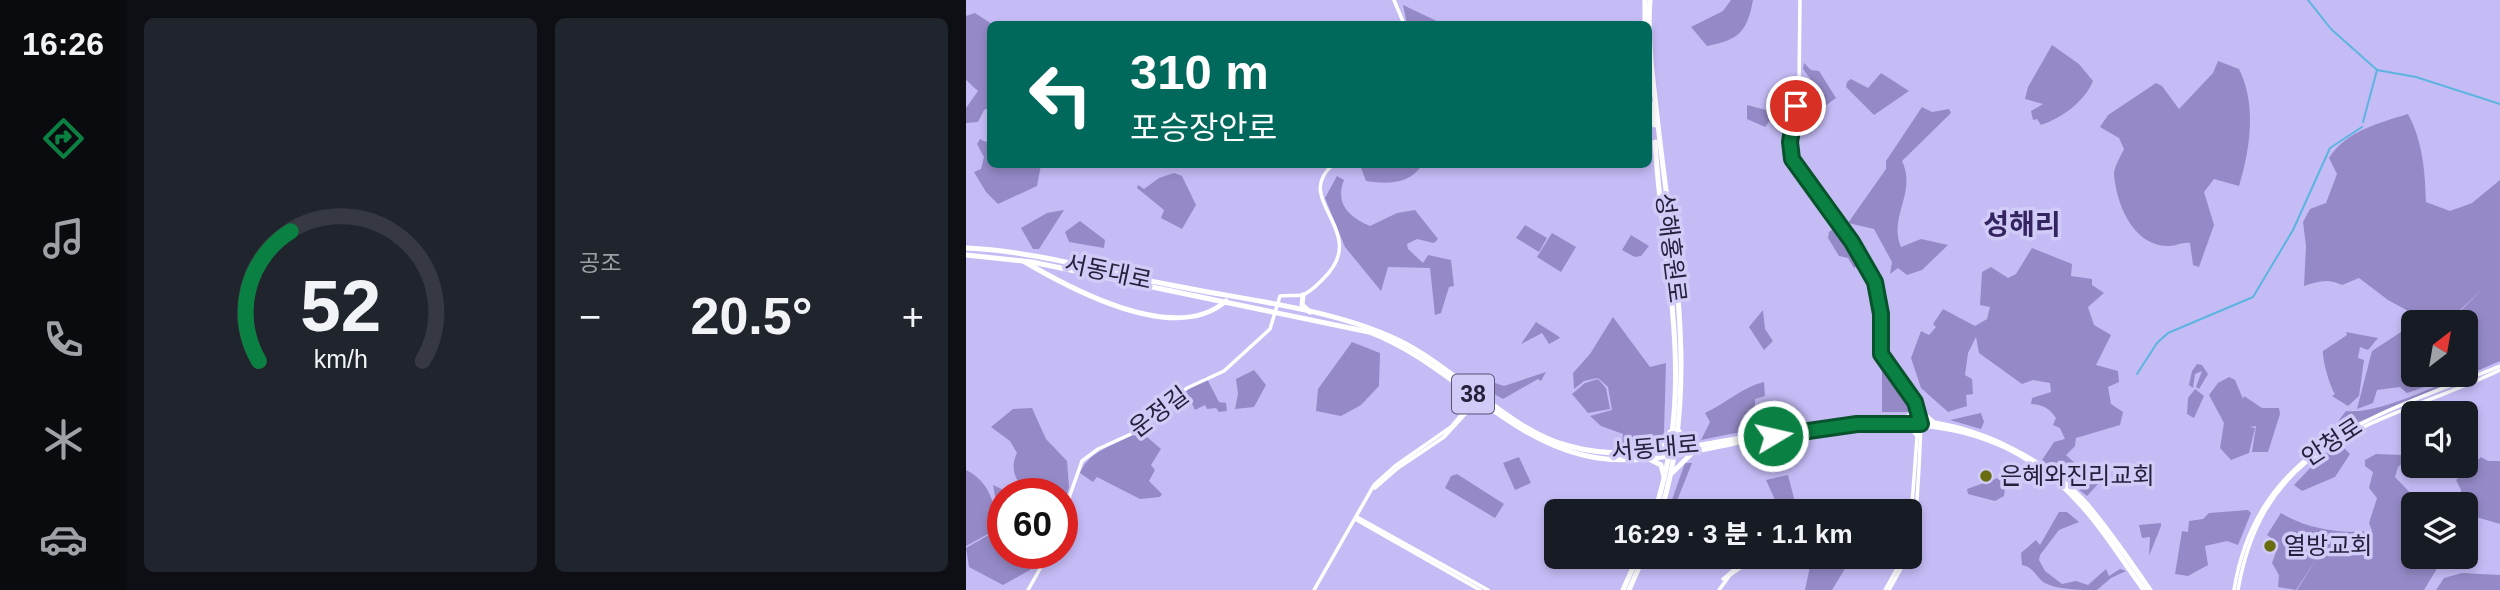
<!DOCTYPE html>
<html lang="ko">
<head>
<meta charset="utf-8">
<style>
  body { margin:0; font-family:Arial,"Noto Sans KR",sans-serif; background:#20242c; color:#f1f3f6; height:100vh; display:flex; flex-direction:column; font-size:26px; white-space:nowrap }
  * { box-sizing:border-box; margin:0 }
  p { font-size:23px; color:#9ea1a6 }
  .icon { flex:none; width:38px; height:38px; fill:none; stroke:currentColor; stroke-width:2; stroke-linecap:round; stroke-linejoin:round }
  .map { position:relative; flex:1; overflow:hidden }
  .details { display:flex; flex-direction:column; gap:18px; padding:18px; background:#0d0f14; width:840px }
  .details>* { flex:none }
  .hud { position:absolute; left:21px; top:21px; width:665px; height:147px; border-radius:10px; box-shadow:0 4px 10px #0003; background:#00695c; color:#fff; overflow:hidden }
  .needle { width:46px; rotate:31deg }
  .fabs { position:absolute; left:1435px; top:310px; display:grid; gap:14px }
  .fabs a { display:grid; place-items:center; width:77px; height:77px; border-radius:10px; background:#171b24; box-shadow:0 4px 10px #0003; font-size:35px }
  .speed { position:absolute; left:21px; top:478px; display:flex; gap:14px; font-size:35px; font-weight:700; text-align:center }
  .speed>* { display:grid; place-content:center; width:91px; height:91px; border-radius:50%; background:#171b24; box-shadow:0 4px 10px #0003; line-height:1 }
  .speed .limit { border:10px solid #d22; background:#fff; color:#111 }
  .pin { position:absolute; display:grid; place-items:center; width:60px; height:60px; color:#fff; margin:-30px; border:4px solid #fff; border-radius:50%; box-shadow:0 2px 7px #0007 }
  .me { position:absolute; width:77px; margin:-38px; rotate:81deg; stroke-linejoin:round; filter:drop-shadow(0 0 5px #0008) }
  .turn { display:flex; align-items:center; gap:24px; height:147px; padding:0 28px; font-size:32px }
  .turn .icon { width:91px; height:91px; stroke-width:2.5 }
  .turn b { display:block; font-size:49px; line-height:60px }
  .big { font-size:52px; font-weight:800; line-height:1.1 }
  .details .tile { flex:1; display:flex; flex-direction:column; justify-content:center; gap:10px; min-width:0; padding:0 24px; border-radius:10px; background:#20242c }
  .details .dial { align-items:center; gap:0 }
  .dial svg { height:182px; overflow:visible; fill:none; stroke:#363941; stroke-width:7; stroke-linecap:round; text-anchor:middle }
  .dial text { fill:#f1f3f6; stroke:none }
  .heat { display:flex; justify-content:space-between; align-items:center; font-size:38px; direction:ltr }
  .details .tiles { flex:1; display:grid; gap:18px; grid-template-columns:repeat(2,1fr) }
  .trip { position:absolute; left:578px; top:499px; width:378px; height:70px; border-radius:10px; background:#171b24; box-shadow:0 4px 10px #0003; font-weight:800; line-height:70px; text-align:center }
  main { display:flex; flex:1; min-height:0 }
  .dock { display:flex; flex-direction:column; width:126px; justify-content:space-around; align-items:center; background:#090b0e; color:#9ea1a6 }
  .dock .icon { width:49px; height:49px }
  .dock .active { color:#0b8043 }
  .dock b { font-size:32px; color:#f1f3f6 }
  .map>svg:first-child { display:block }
  .green { fill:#958ac7 }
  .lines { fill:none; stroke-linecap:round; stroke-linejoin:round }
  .stream { stroke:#5cb4df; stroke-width:2 }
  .minor { stroke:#fff; stroke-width:3.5 }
  .major { stroke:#fff; stroke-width:5 }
  .route-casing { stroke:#07532c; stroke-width:18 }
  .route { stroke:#0b8043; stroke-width:12 }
  .poi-dot { fill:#696d0f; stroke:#d1cbf7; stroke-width:2.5 }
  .labels { text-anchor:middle; stroke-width:7; stroke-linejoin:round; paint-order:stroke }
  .shield { fill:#d1cbf7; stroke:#595373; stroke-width:2 }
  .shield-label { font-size:23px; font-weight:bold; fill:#25203b }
  .street-label { font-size:24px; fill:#25203b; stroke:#d1cbf7 }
  .poi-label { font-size:24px; fill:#25203b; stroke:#d1cbf7; text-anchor:start }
  .quarter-label { font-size:28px; font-weight:bold; fill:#342460; stroke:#d1cbf7 }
</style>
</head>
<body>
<main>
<nav class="dock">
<b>16:26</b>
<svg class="icon active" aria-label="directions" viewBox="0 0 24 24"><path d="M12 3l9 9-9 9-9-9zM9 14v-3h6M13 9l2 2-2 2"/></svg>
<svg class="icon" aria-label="music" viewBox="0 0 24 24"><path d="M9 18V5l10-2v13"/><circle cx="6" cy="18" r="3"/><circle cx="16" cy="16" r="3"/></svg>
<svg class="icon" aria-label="phone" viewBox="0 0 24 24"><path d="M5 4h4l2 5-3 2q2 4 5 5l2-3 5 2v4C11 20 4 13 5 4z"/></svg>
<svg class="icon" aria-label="climate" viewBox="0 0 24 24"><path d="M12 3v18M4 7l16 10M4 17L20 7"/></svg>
<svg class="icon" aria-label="car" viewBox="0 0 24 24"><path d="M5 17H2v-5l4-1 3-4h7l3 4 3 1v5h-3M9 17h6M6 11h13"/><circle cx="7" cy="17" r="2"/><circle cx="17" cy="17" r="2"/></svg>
</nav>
<section class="details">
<div class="tiles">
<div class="tile dial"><svg viewBox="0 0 100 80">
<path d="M14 69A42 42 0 1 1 86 69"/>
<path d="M14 69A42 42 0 0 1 28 12" stroke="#0b8043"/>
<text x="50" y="56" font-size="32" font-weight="700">52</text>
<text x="50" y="72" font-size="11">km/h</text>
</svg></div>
<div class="tile"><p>공조</p>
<div class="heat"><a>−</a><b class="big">20.5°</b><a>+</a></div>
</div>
</div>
</section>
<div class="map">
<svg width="1534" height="590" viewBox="0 0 1534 590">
  <rect width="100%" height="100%" fill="#c5bcf6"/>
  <!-- green -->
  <g class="green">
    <path d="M765 0H787C781 32 773 40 741 46L725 27 757 11Z"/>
    <polygon points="437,5 477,24 441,24"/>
    <polygon points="9,13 26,24 24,107 18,110 12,122 0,123 0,108 12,91 0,80 0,16"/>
    <path d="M1086 45 1113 64 1127 81C1119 101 1096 118 1075 125L1071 119 1067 120 1065 111 1077 104 1059 99 1062 87Z"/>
    <path d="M1252 61 1273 69C1291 105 1284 149 1273 186L1248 179 1238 192 1248 225 1233 267 1227 265 1224 243C1215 242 1211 246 1203 246 1167 247 1150 203 1148 174 1148 166 1155 156 1158 149L1153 138 1134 127 1142 115 1190 83 1196 86 1213 109 1247 73Z"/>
    <polygon points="838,63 845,70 853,71 870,98 859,106 843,110 849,85 837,69"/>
    <polygon points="915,73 943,91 908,115 880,87 881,82 885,79 902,88"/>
    <polygon points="781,105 804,111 803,122 799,127 781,119"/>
    <path d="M956 107 966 112 983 109 985 113 936 161C951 193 922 217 935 247L955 239 982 245 956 270 941 275 932 268 924 274 926 262 908 229 882 223 920 169V161Z"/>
    <path d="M1442 114C1457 142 1459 172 1460 202L1484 211 1506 203 1534 180V361L1372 431 1364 432 1380 411C1412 415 1481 382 1509 368L1500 360V322H1483L1518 288 1493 311 1483 314 1444 312 1422 300 1393 278 1376 285C1362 278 1352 281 1338 286L1340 246 1337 222 1344 209 1360 203 1371 174 1363 158C1380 131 1413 123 1442 114Z"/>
    <polygon points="24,137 24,164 75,165 71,186 32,204 20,192 8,172 15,169 18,157 11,144 14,139 20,142"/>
    <path d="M394 165V164L456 165C443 185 421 184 400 181Z"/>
    <polygon points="208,173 216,176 230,205 216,229 195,218 198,210 171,188 172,185 178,189 193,178"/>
    <path d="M371 176 378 180C369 203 382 217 404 226L431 213 449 210 472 239 468 243 451 239 441 244 442 249 457 263 462 255 485 260 488 286 483 287 475 313 469 315 464 268 422 267 415 291 379 247 359 198Z"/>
    <polygon points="98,210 73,249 67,249 55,228 81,213"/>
    <polygon points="114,221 139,240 138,248 103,242 99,232"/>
    <polygon points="559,225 581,238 573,252 550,238"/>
    <polygon points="872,225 897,263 888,268 882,258 873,256 862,238 863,232"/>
    <polygon points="586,233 610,247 595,272 571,257"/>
    <polygon points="665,235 683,246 675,256 669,257 656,250"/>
    <path d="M1066 248 1106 264 1105 276 1126 279V285L1138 293 1122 307 1128 325 1145 335 1130 365 1152 371 1153 382 1142 387 1145 404 1157 412 1154 425 1110 438 1109 446 1100 455 1132 484 1121 496 1076 460 1088 442 1099 439 1094 428 1087 425 1090 418C1083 408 1077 405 1065 404L1066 398 1085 392 1084 383 1067 380 1056 384 1013 353 1010 337 1002 353 999 375 1006 379 1007 394 1000 395 1001 406 982 412 955 388 945 358 955 331 963 335 970 327 967 324 977 309 1009 326 1021 319 1024 307 1014 305 1016 272 1025 267 1042 278 1050 274Z"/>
    <polygon points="797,310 799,329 807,341 798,350 783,327"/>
    <polygon points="647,317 684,367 700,363 698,431 697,438 691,443 655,447 657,434 635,426 624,416 646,410 642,387 632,378 618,381 608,389 607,373 624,354"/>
    <polygon points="570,322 592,336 594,338 583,344 576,333 555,344"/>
    <polygon points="1444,331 1447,374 1459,375 1461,386 1441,393 1434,387 1411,390 1407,403 1391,409 1406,351 1435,332"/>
    <path d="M1380 332 1412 338 1402 350 1394 347 1392 358 1398 360 1393 396 1382 406 1366 396 1369 394C1364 387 1356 359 1357 351L1381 335Z"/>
    <polygon points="386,342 414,353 413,386 395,405 375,416 350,411 352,389"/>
    <polygon points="1231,364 1236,365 1242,374 1233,389 1230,387 1236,371 1229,374 1227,388 1223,385 1226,371"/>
    <polygon points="919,367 931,379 946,405 942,412 916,412 916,369"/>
    <polygon points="288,370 300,385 288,407 269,409 272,394 270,379"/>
    <polygon points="580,372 575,381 572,379 537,399 523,391 529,383 538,386"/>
    <polygon points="240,377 253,402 260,403 261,411 253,412 250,408 241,409 239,405 229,410 220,391"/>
    <polygon points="1263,377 1269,380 1277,399 1278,396 1296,408 1313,408 1314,414 1302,452 1286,452 1290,426 1284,427 1289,428 1283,453 1265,460 1254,448 1258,423 1243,395 1252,383"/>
    <polygon points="632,379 640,388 644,409 622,413 606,394 619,383"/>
    <path d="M798 382 799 396 789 399V429L735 440 744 422 739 413C760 403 777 387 798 382Z"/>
    <polygon points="1229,389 1238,396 1228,418 1221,414 1222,398"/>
    <path d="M66 408 80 439 101 461 103 487 96 512V494L62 493C50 482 43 469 51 453L44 441 25 427 47 409Z"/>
    <polygon points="1015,413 1018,422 1015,429 984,420"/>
    <path d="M173 430 195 449 185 465 189 470 183 481 196 494 194 497 174 499 131 477 127 482 114 473C125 447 153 446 173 430Z"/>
    <polygon points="1373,443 1384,454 1369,477 1336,491 1328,485 1354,458"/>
    <path d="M1410 454 1437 455 1439 461 1432 467 1429 477 1455 504H1447V514L1441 518 1447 522V556L1478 557 1458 590H1331L1351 558 1330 590 1312 587 1313 575 1306 563 1313 543 1301 535 1315 513C1341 529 1376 534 1406 531L1403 523 1411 498 1403 488 1407 472 1399 466V460Z"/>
    <polygon points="553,457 565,483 549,490 537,463"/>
    <polygon points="1515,457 1522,461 1534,461 1534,524 1500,514 1500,504 1493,504 1495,490 1490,480"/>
    <polygon points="719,463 726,463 707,511 702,511"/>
    <path d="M0 470C24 482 28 503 33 528L0 546Z"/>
    <polygon points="491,474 538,504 529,518 479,488 485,476"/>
    <polygon points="822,475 831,510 814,511 800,480"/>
    <polygon points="1035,477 1040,481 1038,496 1029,501 1002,494 1001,489"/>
    <polygon points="27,485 44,493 37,494 37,553 78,553 64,570 37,585 3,567 0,548 35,528"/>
    <polygon points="761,499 764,511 734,511 739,505"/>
    <polygon points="1282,510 1285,513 1272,545 1261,541 1239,546 1242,565 1222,576 1209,574 1216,531 1222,532 1223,521 1237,519 1243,513"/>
    <path d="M1093 512H1101L1113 522 1093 530 1074 555 1073 560 1079 571 1096 584 1110 581 1122 585 1140 569 1143 576 1154 569 1160 571 1145 578 1131 590C1114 590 1091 590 1077 582 1069 575 1067 567 1056 565L1055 553 1070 540 1074 545Z"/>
    <polygon points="1195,523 1195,526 1183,556 1184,537 1176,538 1173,525"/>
    <polygon points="846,557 846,556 886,557 866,590 839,590"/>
    <polygon points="1496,573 1534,575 1534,590 1470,590 1478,578"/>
  </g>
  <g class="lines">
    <!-- stream -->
    <g class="stream">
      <polyline points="1342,0 1365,29 1411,70 1397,122"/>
      <polyline points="1411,70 1450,77 1534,104"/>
      <polyline points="1171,374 1191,343 1202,333 1287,297 1327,230 1364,148 1396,127"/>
    </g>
    <!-- minor -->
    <g class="minor">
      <polyline points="428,0 438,24"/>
      <polyline points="834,0 833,85 824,151 839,181 876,228 903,271 909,282 915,314 917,358 939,385 951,406 955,424 953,468 949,531 943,555"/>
      <polyline points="953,409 967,421"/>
      <polyline points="939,418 947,411 948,404"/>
      <polyline points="409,488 432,468 478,437 512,400"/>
      <polyline points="391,517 522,590"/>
      <polyline points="389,519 514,590"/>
      <path d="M96 530 104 495 116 461 132 449 165 434 221 388 258 371 304 329 314 296C321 295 329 296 336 295 344 293 351 285 357 279 407 231 323 200 368 164"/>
      <polyline points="943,546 952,423"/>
      <polyline points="757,579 778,561"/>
      <polyline points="62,590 83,553"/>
      <polyline points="348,590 408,485 429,466 485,427 510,397"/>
      <polyline points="753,590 764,575 791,556"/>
      <polyline points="919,590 938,556"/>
      <polyline points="923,590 942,556"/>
      <path d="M1268 590C1292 442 1414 415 1534 366"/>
      <path d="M1272 590C1299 433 1416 426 1534 370"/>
    </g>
    <!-- major -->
    <g class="major">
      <path d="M684 0C681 39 687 78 691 116 705 247 735 383 695 511"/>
      <polyline points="679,24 679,0"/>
      <polyline points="685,104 688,125"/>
      <path d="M689 142C697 273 731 380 689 511"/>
      <path d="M0 248C70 251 137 272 205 285 278 300 365 308 432 340 490 368 544 431 603 446 658 461 710 449 764 440 866 422 954 399 1050 451 1075 464 1099 481 1118 501 1142 528 1163 560 1184 590"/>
      <path d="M0 255 66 262 403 332C486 363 543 445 632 458 679 465 729 451 774 442 898 420 1019 398 1115 505 1139 531 1157 562 1178 590"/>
      <path d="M59 262C105 289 209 346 260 301"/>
      <polyline points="337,295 336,305 344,312"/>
      <polyline points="942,424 951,435"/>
      <polyline points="713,431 716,439 727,445"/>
      <polyline points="690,450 699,444 704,432"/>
      <polyline points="683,459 695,465 698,477"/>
      <polyline points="707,472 727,452"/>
      <polyline points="657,590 672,556"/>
      <polyline points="663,590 678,556"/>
    </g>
  </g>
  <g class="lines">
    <defs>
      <polyline id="route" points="807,436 891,424 955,424 949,402 915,354 915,314 909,282 886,242 826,159 824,142 830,106"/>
    </defs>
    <!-- route casing -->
    <use href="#route" class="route-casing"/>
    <!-- route -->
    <use href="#route" class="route"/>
  </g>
  <!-- markers -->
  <g class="poi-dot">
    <circle cx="1020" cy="476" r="7"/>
    <circle cx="1304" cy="546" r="7"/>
  </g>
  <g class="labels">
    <!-- shield labels -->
    <rect class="shield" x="486" y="374.5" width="42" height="39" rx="5"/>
    <g class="shield-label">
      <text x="507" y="402">38</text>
    </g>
    <!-- street labels -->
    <g class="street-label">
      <text transform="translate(705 248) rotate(83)" y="8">성해홍원로</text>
      <text transform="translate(142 272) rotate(12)" y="8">서동대로</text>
      <text transform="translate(193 412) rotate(-37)" y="8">운정길</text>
      <text transform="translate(1366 442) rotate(-33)" y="8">안청로</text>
      <text transform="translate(689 448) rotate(-5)" y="8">서동대로</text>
    </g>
    <!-- poi labels -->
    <g class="poi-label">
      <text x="1034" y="484">은혜와진리교회</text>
      <text x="1318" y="554">열방교회</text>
    </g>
    <!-- quarter labels -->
    <g class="quarter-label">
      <text x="1056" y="234">성해리</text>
    </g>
  </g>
</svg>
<div class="fabs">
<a><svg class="needle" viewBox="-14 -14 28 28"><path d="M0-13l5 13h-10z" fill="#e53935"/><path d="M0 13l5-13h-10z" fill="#9ea1a6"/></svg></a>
<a><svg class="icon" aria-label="sound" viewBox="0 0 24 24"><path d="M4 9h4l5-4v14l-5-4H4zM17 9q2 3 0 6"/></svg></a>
<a><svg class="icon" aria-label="layers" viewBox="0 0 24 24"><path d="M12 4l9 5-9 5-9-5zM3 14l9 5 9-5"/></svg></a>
</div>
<div class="speed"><div class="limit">60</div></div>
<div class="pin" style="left:830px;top:106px;background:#d93025"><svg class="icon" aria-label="arrive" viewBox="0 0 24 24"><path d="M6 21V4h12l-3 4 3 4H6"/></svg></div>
<svg class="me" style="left:807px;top:436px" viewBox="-20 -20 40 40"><circle r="17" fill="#0b8043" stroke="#fff" stroke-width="3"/><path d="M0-11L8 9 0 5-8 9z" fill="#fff"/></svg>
<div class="trip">16:29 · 3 분 · 1.1 km</div>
<div class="hud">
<div class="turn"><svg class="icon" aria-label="left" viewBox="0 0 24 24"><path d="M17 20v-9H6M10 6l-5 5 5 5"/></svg><div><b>310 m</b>포승장안로</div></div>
</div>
</div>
</main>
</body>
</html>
